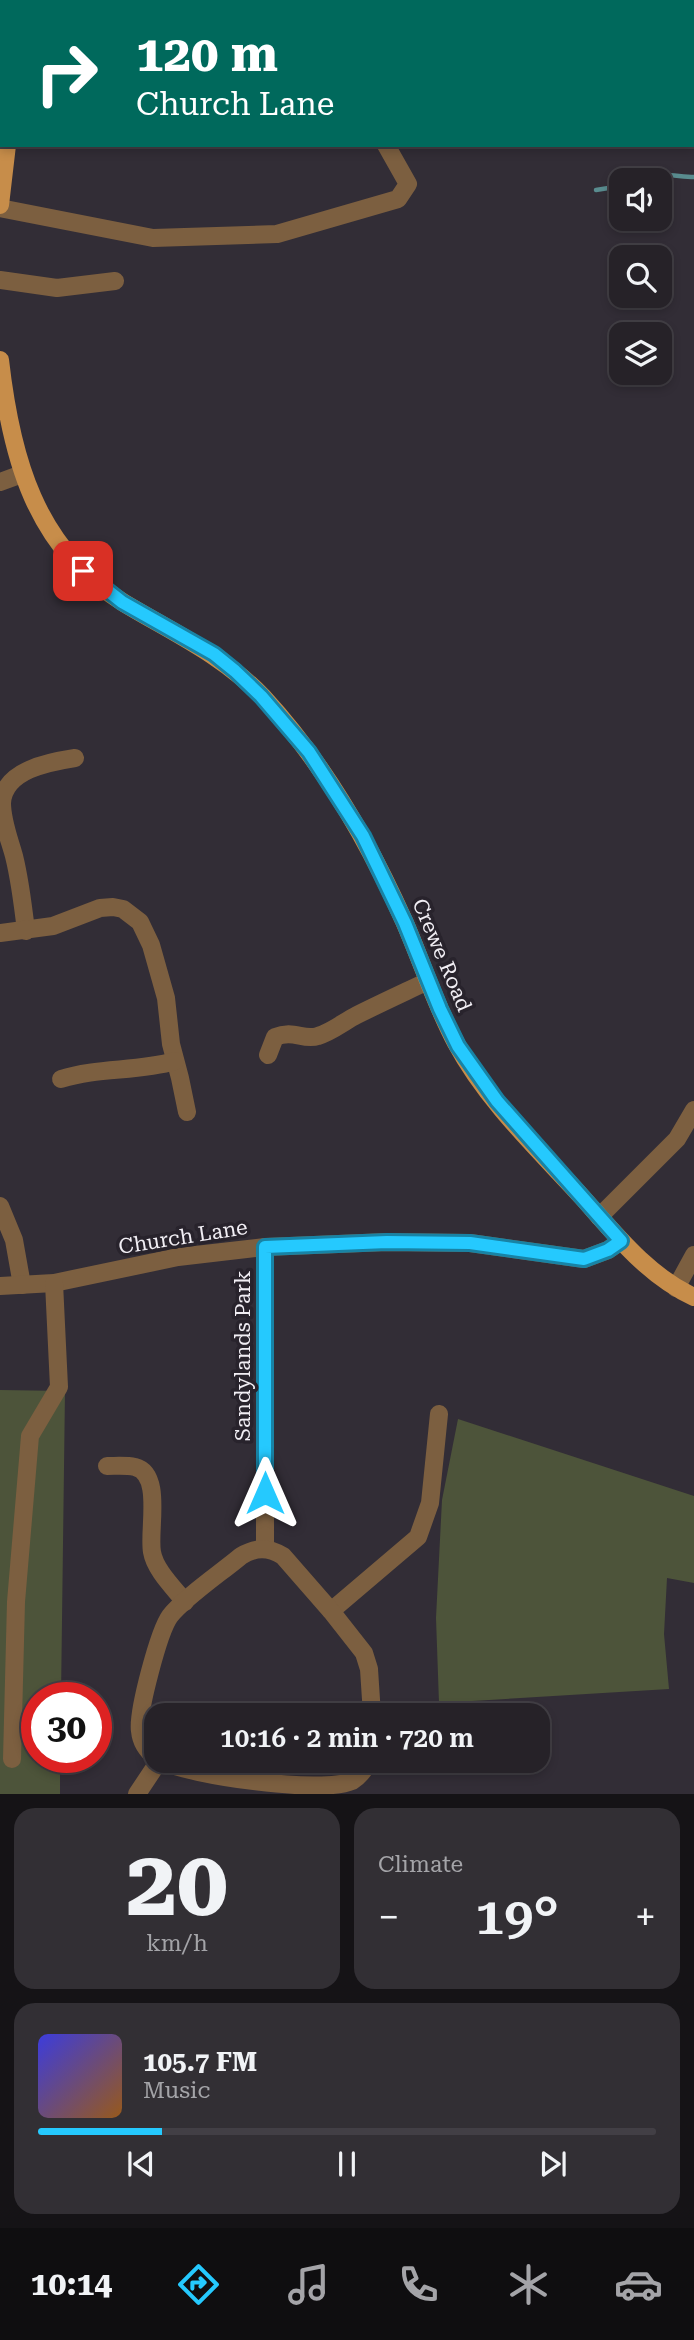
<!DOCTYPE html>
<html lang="en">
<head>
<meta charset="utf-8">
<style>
  body { margin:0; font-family:"Roboto Serif",serif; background:#322f34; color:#f1f3f6; height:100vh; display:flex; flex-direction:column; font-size:26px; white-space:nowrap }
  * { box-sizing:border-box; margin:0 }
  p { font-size:23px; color:#a4a4a8 }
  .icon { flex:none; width:38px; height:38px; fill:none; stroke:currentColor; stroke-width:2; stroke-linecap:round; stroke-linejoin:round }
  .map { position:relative; height:1794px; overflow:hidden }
  .side { display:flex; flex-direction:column; gap:14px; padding:14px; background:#151316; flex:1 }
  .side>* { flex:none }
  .banner { position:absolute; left:0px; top:0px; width:695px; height:147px; box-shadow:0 4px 10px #0003,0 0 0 2px #423f45; background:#00695c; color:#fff; overflow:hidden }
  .tools { position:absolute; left:609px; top:168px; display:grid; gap:14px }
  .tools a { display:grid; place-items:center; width:63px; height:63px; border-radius:14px; background:#262228; box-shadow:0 4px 10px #0003,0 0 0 2px #423f45; font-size:35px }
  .speed { position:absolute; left:21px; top:1682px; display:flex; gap:14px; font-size:35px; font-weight:700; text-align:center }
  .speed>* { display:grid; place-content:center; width:91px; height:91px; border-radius:50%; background:#262228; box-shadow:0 4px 10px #0003,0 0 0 2px #423f45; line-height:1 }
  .speed .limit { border:10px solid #d22; background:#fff; color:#111 }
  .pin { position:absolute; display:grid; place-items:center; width:60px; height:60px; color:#fff; margin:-30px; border-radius:14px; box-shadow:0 4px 10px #0006 }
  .me { position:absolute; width:77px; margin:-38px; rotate:0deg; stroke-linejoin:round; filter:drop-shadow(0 0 5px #0008) }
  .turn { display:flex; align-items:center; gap:24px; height:147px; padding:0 21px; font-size:32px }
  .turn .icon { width:91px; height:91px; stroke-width:2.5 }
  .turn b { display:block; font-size:49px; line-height:60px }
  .big { font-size:52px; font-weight:600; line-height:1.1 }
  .side .tile { flex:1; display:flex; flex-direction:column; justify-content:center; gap:10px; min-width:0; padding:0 24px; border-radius:21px; background:#322f34 }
  .side .dial { align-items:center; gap:0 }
  .dial b { font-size:91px; line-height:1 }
  .song { display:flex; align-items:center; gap:21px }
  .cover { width:84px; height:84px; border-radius:10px; background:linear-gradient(135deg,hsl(240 70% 55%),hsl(30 70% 35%)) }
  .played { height:7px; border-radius:4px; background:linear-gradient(90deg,#25c9fe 20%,#423f45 20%) }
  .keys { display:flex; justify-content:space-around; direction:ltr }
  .heat { display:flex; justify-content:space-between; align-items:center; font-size:38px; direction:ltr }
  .side .tiles { flex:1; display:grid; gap:14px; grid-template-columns:1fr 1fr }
  .tile:last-child { grid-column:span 2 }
  .trip { position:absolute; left:144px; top:1703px; width:406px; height:70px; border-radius:21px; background:#262228; box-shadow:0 4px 10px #0003,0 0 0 2px #423f45; font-weight:600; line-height:70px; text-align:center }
  .tabs { display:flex; height:112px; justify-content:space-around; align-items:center; background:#0f0e10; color:#a4a4a8 }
  .tabs .icon { width:49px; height:49px }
  .tabs .current { color:#25c9fe }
  .tabs b { font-size:32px; color:#f1f3f6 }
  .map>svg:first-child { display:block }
  .green { fill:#4d543a }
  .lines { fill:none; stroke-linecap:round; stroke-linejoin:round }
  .stream { stroke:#598c8f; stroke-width:4.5 }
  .minor { stroke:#7c5f40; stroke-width:18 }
  .major { stroke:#c78d4a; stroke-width:18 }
  .route-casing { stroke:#1883a5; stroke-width:18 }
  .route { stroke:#25c9fe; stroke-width:12 }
  .labels { text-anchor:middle; stroke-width:7; stroke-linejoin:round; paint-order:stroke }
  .street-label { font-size:21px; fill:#f1eef4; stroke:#28232c }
</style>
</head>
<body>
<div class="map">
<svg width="694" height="1794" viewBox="0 0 694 1794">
  <rect width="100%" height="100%" fill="#322d36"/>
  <!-- green -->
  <g class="green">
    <polygon points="0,1390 65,1391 61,1697 37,1698 37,1757 60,1757 60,1794 0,1794"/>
    <polygon points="458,1419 694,1496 694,1583 667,1578 664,1634 669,1689 439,1703 436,1618 442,1500"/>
  </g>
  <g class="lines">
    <!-- stream -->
    <g class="stream">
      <path d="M643 180C657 171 677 177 694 177"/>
      <polyline points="596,190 621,186"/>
    </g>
    <!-- minor -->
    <g class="minor">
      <polyline points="253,0 255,2"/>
      <polyline points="0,208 153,238 277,234 398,199 408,184 386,145"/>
      <polyline points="0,280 57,288 115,281"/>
      <polyline points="0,482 22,474"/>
      <path d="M26 931C23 905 20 880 14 856 9 838 2 821 2 803 4 770 49 762 75 758"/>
      <polyline points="0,933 53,926 100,908 113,907 123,909 140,922 151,945 166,998 171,1044 180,1078 187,1112"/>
      <path d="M268 1055 275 1037C294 1029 303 1041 318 1036 332 1032 345 1021 357 1015 381 1003 405 992 428 981"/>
      <path d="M61 1079C98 1067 137 1072 175 1061"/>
      <polyline points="0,1206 14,1240 22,1285"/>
      <polyline points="599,1217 677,1139 694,1110"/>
      <polyline points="0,1286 54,1283 178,1257 265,1247 387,1242 470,1243 584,1259 608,1250 621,1241"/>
      <polyline points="676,1288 694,1255"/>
      <path d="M107 1466C116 1466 126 1465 135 1467 163 1474 148 1530 152 1552 155 1570 174 1588 185 1602"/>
      <polyline points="265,1548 265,1247"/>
      <polyline points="331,1611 418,1537 430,1503 439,1414"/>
      <path d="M156 1758C147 1751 141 1742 140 1731 137 1713 159 1631 170 1616 184 1598 222 1572 241 1556 256 1547 268 1547 283 1556L331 1611 364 1653 369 1669 372 1715"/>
      <polyline points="12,1759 16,1602 30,1436 59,1387 54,1283"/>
      <path d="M159 1760C190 1776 322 1794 352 1781 360 1776 366 1768 370 1760"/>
      <polyline points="137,1794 159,1761"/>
    </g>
    <!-- major -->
    <g class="major">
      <polyline points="22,2 22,0"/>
      <polyline points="0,205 7,145"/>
      <path d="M0 360C11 457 35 548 124 603 172 632 223 655 263 697 324 763 368 840 404 921 422 962 435 1004 456 1043 487 1101 538 1149 582 1197 615 1234 648 1276 694 1297"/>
    </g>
  </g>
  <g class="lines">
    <defs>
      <polyline id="route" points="83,571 122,602 214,654 235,671 261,696 309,752 363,836 405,923 440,1009 458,1046 497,1101 621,1241 608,1250 584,1259 470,1243 387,1242 265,1247 265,1493"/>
    </defs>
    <!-- route casing -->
    <use href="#route" class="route-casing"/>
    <!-- route -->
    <use href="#route" class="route"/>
  </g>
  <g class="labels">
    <!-- street labels -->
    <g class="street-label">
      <text transform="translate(442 955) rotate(67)" y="7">Crewe Road</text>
      <text transform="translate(183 1237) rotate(-9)" y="7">Church Lane</text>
      <text transform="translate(243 1356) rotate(-90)" y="7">Sandylands Park</text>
    </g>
  </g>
</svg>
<div class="tools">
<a><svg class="icon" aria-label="sound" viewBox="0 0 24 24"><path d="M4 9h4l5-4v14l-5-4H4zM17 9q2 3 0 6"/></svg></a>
<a><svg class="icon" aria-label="search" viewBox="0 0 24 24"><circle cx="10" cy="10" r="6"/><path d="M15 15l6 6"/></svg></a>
<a><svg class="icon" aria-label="layers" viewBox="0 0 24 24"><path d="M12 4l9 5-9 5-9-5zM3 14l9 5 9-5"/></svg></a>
</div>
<div class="speed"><div class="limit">30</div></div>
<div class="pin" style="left:83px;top:571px;background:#d93025"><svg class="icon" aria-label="arrive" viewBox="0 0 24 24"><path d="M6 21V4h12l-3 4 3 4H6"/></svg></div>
<svg class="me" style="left:265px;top:1493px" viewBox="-20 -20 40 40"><path d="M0-17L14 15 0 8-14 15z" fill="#25c9fe" stroke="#fff" stroke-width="4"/></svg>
<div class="trip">10:16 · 2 min · 720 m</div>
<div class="banner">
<div class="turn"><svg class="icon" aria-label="right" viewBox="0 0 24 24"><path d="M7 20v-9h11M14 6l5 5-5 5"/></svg><div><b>120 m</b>Church Lane</div></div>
</div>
</div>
<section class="side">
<div class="tiles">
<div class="tile dial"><b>20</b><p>km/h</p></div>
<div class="tile"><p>Climate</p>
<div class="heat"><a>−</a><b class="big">19°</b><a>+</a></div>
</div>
<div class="tile">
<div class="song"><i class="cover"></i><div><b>105.7 FM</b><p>Music</p></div></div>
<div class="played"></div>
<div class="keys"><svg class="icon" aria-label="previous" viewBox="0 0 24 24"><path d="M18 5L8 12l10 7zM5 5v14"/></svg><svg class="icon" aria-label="pause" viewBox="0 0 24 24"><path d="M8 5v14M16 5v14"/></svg><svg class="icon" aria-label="next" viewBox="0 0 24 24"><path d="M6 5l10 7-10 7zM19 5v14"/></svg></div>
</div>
</div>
</section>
<nav class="tabs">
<b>10:14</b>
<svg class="icon current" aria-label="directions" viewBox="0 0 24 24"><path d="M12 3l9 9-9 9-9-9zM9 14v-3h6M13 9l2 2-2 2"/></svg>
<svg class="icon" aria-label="music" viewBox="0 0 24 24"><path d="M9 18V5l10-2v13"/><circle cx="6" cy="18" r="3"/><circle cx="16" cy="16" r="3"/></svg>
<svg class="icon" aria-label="phone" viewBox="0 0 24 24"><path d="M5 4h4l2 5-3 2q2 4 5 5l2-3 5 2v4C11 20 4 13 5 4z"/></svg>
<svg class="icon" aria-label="climate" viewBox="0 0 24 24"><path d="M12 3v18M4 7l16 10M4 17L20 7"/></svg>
<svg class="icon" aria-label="car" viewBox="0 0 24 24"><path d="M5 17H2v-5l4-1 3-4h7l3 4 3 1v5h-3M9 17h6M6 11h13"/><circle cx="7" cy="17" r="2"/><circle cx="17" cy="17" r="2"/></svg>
</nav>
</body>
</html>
